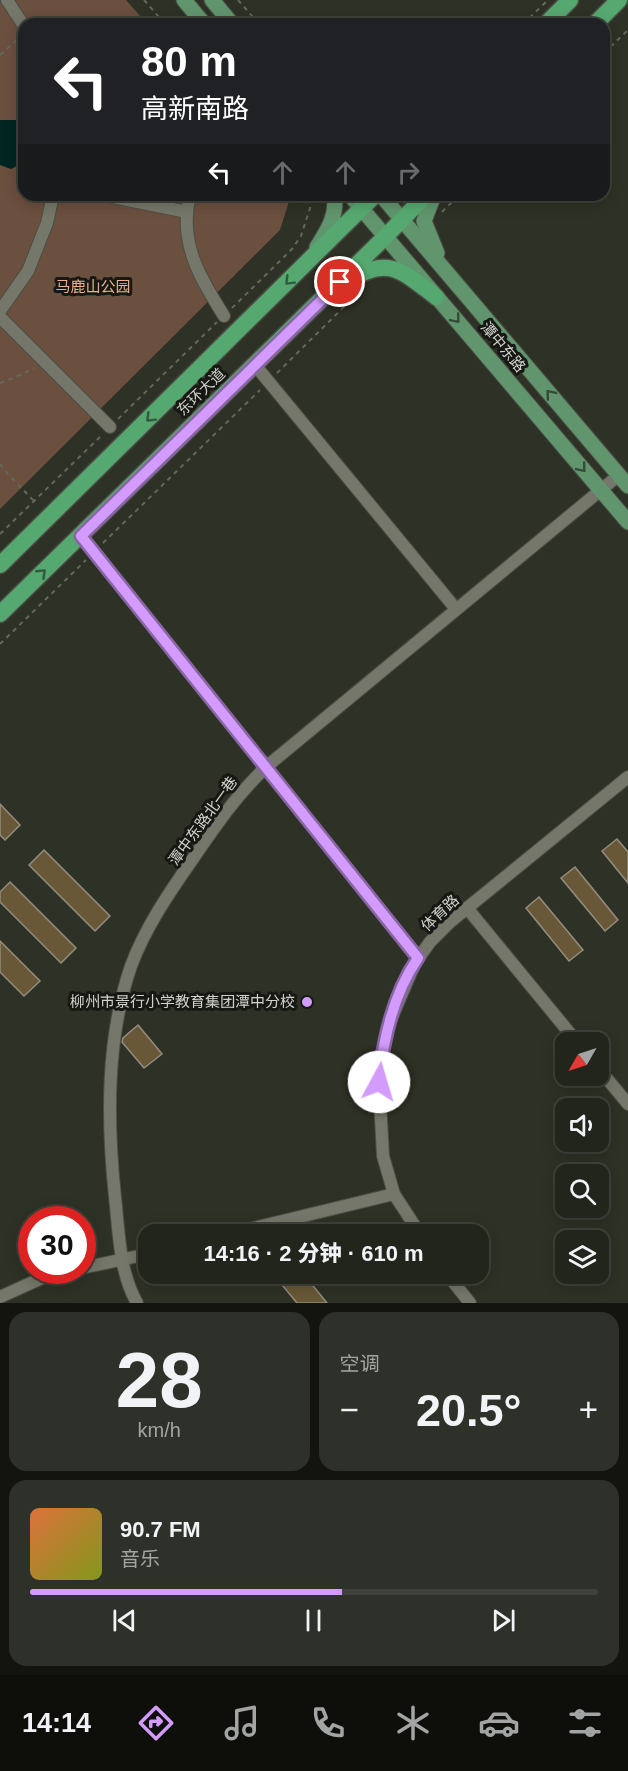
<!DOCTYPE html>
<html lang="zh">
<head>
<meta charset="utf-8">
<style>
  body { margin:0; font-family:Arial,"Noto Sans SC",sans-serif; background:#2e3129; color:#f1f3f6; height:100vh; display:flex; flex-direction:column; font-size:22px; white-space:nowrap }
  * { box-sizing:border-box; margin:0 }
  p { font-size:20px; color:#a2a5a3 }
  .icon { flex:none; width:33px; height:33px; fill:none; stroke:currentColor; stroke-width:2; stroke-linecap:round; stroke-linejoin:round }
  .map { position:relative; height:1303px; overflow:hidden }
  .side { display:flex; flex-direction:column; gap:9px; padding:9px; background:#13140f; flex:1 }
  .side>* { flex:none }
  .banner { position:absolute; left:18px; top:18px; width:592px; height:183px; border-radius:18px; box-shadow:0 3px 15px #0003,0 0 0 2px #3f423b; background:#202124; color:#fff; overflow:hidden }
  .needle { width:39px; rotate:231deg }
  .tools { position:absolute; left:555px; top:1032px; display:grid; gap:12px }
  .tools a { display:grid; place-items:center; width:54px; height:54px; border-radius:12px; background:#22251c; box-shadow:0 3px 15px #0003,0 0 0 2px #3f423b; font-size:30px }
  .speed { position:absolute; left:18px; top:1206px; display:flex; gap:12px; font-size:30px; font-weight:700; text-align:center }
  .speed>* { display:grid; place-content:center; width:78px; height:78px; border-radius:50%; background:#22251c; box-shadow:0 3px 15px #0003,0 0 0 2px #3f423b; line-height:1 }
  .speed .limit { border:9px solid #d22; background:#fff; color:#111 }
  .pin { position:absolute; display:grid; place-items:center; width:51px; height:51px; color:#fff; margin:-26px; border:3px solid #fff; border-radius:50%; box-shadow:0 2px 6px #0007 }
  .me { position:absolute; width:66px; margin:-33px; rotate:6deg; stroke-linejoin:round; filter:drop-shadow(0 0 4px #0008) }
  .turn { display:flex; align-items:center; gap:21px; height:126px; padding:0 24px; font-size:27px }
  .turn .icon { width:78px; height:78px; stroke-width:2.5 }
  .turn b { display:block; font-size:42px; line-height:51px }
  .lanes { display:flex; align-items:center; height:57px; padding:0 24px; background:#0003; justify-content:center; gap:30px; direction:ltr }
  .lanes .off { opacity:.35 }
  .big { font-size:45px; font-weight:800; line-height:1.1 }
  .side .widget { flex:1; display:flex; flex-direction:column; justify-content:center; gap:9px; min-width:0; padding:0 21px; border-radius:18px; background:#2e3129 }
  .side .dial { align-items:center; gap:0 }
  .dial b { font-size:78px; line-height:1 }
  .song { display:flex; align-items:center; gap:18px }
  .cover { width:72px; height:72px; border-radius:9px; background:linear-gradient(135deg,hsl(20 70% 55%),hsl(70 70% 35%)) }
  .played { height:6px; border-radius:3px; background:linear-gradient(90deg,#d39cfc 55%,#3f423b 55%) }
  .keys { display:flex; justify-content:space-around; direction:ltr }
  .heat { display:flex; justify-content:space-between; align-items:center; font-size:33px; direction:ltr }
  .side .tiles { flex:1; display:grid; gap:9px; grid-template-columns:1fr 1fr }
  .widget:last-child { grid-column:span 2 }
  .trip { position:absolute; left:138px; top:1224px; width:351px; height:60px; border-radius:18px; background:#22251c; box-shadow:0 3px 15px #0003,0 0 0 2px #3f423b; font-weight:800; line-height:60px; text-align:center }
  .tab-bar { display:flex; height:96px; justify-content:space-around; align-items:center; background:#0e0f0b; color:#a2a5a3 }
  .tab-bar .icon { width:42px; height:42px }
  .tab-bar .on { color:#d39cfc }
  .tab-bar b { font-size:27px; color:#f1f3f6 }
  .map>svg:first-child { display:block }
  .green { fill:#6b4f3f }
  .water { fill:#002622 }
  .building { fill:#685837; stroke:#948d7f; stroke-width:1.5 }
  .lines { fill:none; stroke-linecap:round; stroke-linejoin:round }
  .minor-casing { stroke:#4b4d43; stroke-width:14 }
  .major-casing { stroke:#4b4d43; stroke-width:17 }
  .highway-casing { stroke:#4b4d43; stroke-width:19 }
  .path { stroke:#65675d; stroke-width:2; stroke-dasharray:4.5 4.5; stroke-linecap:butt }
  .minor { stroke:#747769; stroke-width:12 }
  .major { stroke:#61956d; stroke-width:15 }
  .highway { stroke:#55a970; stroke-width:16 }
  .oneway { stroke:#33593d }
  .oneway2 { stroke:#354a37 }
  .route-casing { stroke:#8965a4; stroke-width:15 }
  .route { stroke:#d39cfc; stroke-width:10 }
  .poi-dot { fill:#d39cfc; stroke:#171813; stroke-width:2 }
  .labels { text-anchor:middle; stroke-width:6; stroke-linejoin:round; paint-order:stroke }
  .park-label { font-size:15px; fill:#ebb08f; stroke:#171813 }
  .street-label { font-size:15px; fill:#d0d2cb; stroke:#171813 }
  .poi-label { font-size:15px; fill:#d0d2cb; stroke:#171813; text-anchor:end }
</style>
</head>
<body>
<div class="map">
<svg width="628" height="1303" viewBox="0 0 628 1303">
  <rect width="100%" height="100%" fill="#2e3125"/>
  <!-- green -->
  <polygon class="green" points="0,0 126,0 147,24 24,24 24,195 291,195 280,230 0,509"/>
  <!-- water -->
  <path class="water" d="M24 118C24 134 30 162 11 169L0 165V120H17Z"/>
  <!-- building -->
  <g class="building">
    <polygon points="0,804 20,825 5,840 0,835"/>
    <polygon points="617,839 628,852 628,883 602,851"/>
    <polygon points="44,850 110,916 95,931 29,865"/>
    <polygon points="575,867 618,920 605,931 561,878"/>
    <polygon points="10,882 76,948 61,963 0,902 0,892"/>
    <polygon points="539,897 583,950 569,961 526,908"/>
    <polygon points="0,941 40,981 24,996 0,972"/>
    <polygon points="138,1025 162,1054 144,1068 122,1042 123,1038"/>
    <polygon points="273,1274 298,1274 306,1285 310,1282 327,1303 297,1303"/>
  </g>
  <g class="lines">
    <defs>
      <g id="minor">
        <polyline points="7,0 24,26"/>
        <polyline points="103,195 187,212"/>
        <path d="M190 195C178 242 200 278 224 316"/>
        <polyline points="0,311 28,271 47,223 53,195"/>
        <polyline points="0,317 110,427"/>
        <polyline points="255,365 456,609"/>
        <polyline points="81,536 418,958"/>
        <polyline points="467,908 577,1042"/>
        <polyline points="598,1068 628,1104"/>
        <polyline points="229,1234 394,1194"/>
        <polyline points="420,1234 394,1194 383,1156 379,1082 382,1053 389,1024 415,963 430,942 450,922 628,777"/>
        <polyline points="82,1268 148,1254"/>
        <polyline points="447,1274 470,1303"/>
        <polyline points="0,1297 42,1278 74,1270"/>
        <path d="M137 1303C119 1271 119 1232 115 1197 107 1121 106 1039 131 966 145 928 169 893 192 860 216 825 235 797 266 767L619 475"/>
      </g>
      <g id="major">
        <polyline points="184,0 204,24"/>
        <polyline points="212,0 232,24"/>
        <polyline points="350,195 628,522"/>
        <polyline points="381,195 628,486"/>
        <polyline points="434,195 424,221 437,253"/>
        <path d="M317 247C327 231 338 215 334 195"/>
      </g>
      <g id="highway">
        <polyline points="546,24 570,0"/>
        <polyline points="595,24 619,0"/>
        <path d="M349 281C388 254 403 272 436 297"/>
        <polyline points="0,565 375,195"/>
        <polyline points="0,614 385,237 426,195"/>
      </g>
    </defs>
    <!-- minor casing -->
    <use href="#minor" class="minor-casing"/>
    <!-- major casing -->
    <use href="#major" class="major-casing"/>
    <!-- highway casing -->
    <use href="#highway" class="highway-casing"/>
    <!-- path -->
    <g class="path">
      <polyline points="144,0 165,24"/>
      <polyline points="238,0 259,24"/>
      <polyline points="523,24 548,0"/>
      <polyline points="604,53 628,30"/>
      <polyline points="0,55 20,37"/>
      <polyline points="442,212 459,195"/>
      <polyline points="232,308 292,249 301,236 311,205 306,195"/>
      <polyline points="277,373 360,291"/>
      <polyline points="0,383 23,374 34,368"/>
      <polyline points="118,419 217,322"/>
      <polyline points="0,464 7,473 34,501"/>
      <polyline points="0,534 101,436"/>
      <polyline points="103,543 260,390"/>
      <polyline points="0,644 86,560"/>
    </g>
    <!-- minor -->
    <use href="#minor" class="minor"/>
    <!-- major -->
    <use href="#major" class="major"/>
    <!-- highway -->
    <use href="#highway" class="highway"/>
  </g>
  <!-- one-way arrows -->
  <defs><path id="oneway-chevron" d="M-2-3.5L2.5 0L-2 3.5" fill="none" stroke-width="1.6" stroke-linecap="round" stroke-linejoin="round" transform="scale(1.5)"/></defs>
  <g class="oneway">
    <use href="#oneway-chevron" transform="translate(289 281) rotate(135)"/>
    <use href="#oneway-chevron" transform="translate(150 418) rotate(135)"/>
    <use href="#oneway-chevron" transform="translate(42 573) rotate(-44)"/>
  </g>
  <g class="oneway2">
    <use href="#oneway-chevron" transform="translate(456 319) rotate(50)"/>
    <use href="#oneway-chevron" transform="translate(550 394) rotate(-130)"/>
    <use href="#oneway-chevron" transform="translate(582 468) rotate(50)"/>
  </g>
  <g class="lines">
    <defs>
      <path id="route" d="M340 282 81 536 418 958C393 994 383 1040 379 1082"/>
    </defs>
    <!-- route casing -->
    <use href="#route" class="route-casing"/>
    <!-- route -->
    <use href="#route" class="route"/>
  </g>
  <!-- markers -->
  <circle class="poi-dot" cx="307" cy="1002" r="6"/>
  <g class="labels">
    <!-- park labels -->
    <g class="park-label">
      <text x="93" y="292">马鹿山公园</text>
    </g>
    <!-- street labels -->
    <g class="street-label">
      <text transform="translate(503 347) rotate(50)" y="5">潭中东路</text>
      <text transform="translate(201 392) rotate(-44)" y="5">东环大道</text>
      <text transform="translate(203 821) rotate(-54)" y="5">潭中东路北一巷</text>
      <text transform="translate(440 913) rotate(-43)" y="5">体育路</text>
    </g>
    <!-- poi labels -->
    <g class="poi-label">
      <text x="295" y="1007">柳州市景行小学教育集团潭中分校</text>
    </g>
  </g>
</svg>
<div class="tools">
<a><svg class="needle" viewBox="-14 -14 28 28"><path d="M0-13l5 13h-10z" fill="#e53935"/><path d="M0 13l5-13h-10z" fill="#a2a5a3"/></svg></a>
<a><svg class="icon" aria-label="sound" viewBox="0 0 24 24"><path d="M4 9h4l5-4v14l-5-4H4zM17 9q2 3 0 6"/></svg></a>
<a><svg class="icon" aria-label="search" viewBox="0 0 24 24"><circle cx="10" cy="10" r="6"/><path d="M15 15l6 6"/></svg></a>
<a><svg class="icon" aria-label="layers" viewBox="0 0 24 24"><path d="M12 4l9 5-9 5-9-5zM3 14l9 5 9-5"/></svg></a>
</div>
<div class="speed"><div class="limit">30</div></div>
<div class="pin" style="left:340px;top:282px;background:#d93025"><svg class="icon" aria-label="arrive" viewBox="0 0 24 24"><path d="M6 21V4h12l-3 4 3 4H6"/></svg></div>
<svg class="me" style="left:379px;top:1082px" viewBox="-20 -20 40 40"><circle r="19" fill="#fff"/><path d="M0-13L10 11 0 6-10 11z" fill="#d39cfc"/></svg>
<div class="trip">14:16 · 2 分钟 · 610 m</div>
<div class="banner">
<div class="turn"><svg class="icon" aria-label="left" viewBox="0 0 24 24"><path d="M17 20v-9H6M10 6l-5 5 5 5"/></svg><div><b>80 m</b>高新南路</div></div>
<div class="lanes"><svg class="icon" aria-label="left" viewBox="0 0 24 24"><path d="M17 20v-9H6M10 6l-5 5 5 5"/></svg><svg class="icon off" aria-label="ahead" viewBox="0 0 24 24"><path d="M12 20V5M6 11l6-6 6 6"/></svg><svg class="icon off" aria-label="ahead" viewBox="0 0 24 24"><path d="M12 20V5M6 11l6-6 6 6"/></svg><svg class="icon off" aria-label="right" viewBox="0 0 24 24"><path d="M7 20v-9h11M14 6l5 5-5 5"/></svg></div>
</div>
</div>
<section class="side">
<div class="tiles">
<div class="widget dial"><b>28</b><p>km/h</p></div>
<div class="widget"><p>空调</p>
<div class="heat"><a>−</a><b class="big">20.5°</b><a>+</a></div>
</div>
<div class="widget">
<div class="song"><i class="cover"></i><div><b>90.7 FM</b><p>音乐</p></div></div>
<div class="played"></div>
<div class="keys"><svg class="icon" aria-label="previous" viewBox="0 0 24 24"><path d="M18 5L8 12l10 7zM5 5v14"/></svg><svg class="icon" aria-label="pause" viewBox="0 0 24 24"><path d="M8 5v14M16 5v14"/></svg><svg class="icon" aria-label="next" viewBox="0 0 24 24"><path d="M6 5l10 7-10 7zM19 5v14"/></svg></div>
</div>
</div>
</section>
<nav class="tab-bar">
<b>14:14</b>
<svg class="icon on" aria-label="directions" viewBox="0 0 24 24"><path d="M12 3l9 9-9 9-9-9zM9 14v-3h6M13 9l2 2-2 2"/></svg>
<svg class="icon" aria-label="music" viewBox="0 0 24 24"><path d="M9 18V5l10-2v13"/><circle cx="6" cy="18" r="3"/><circle cx="16" cy="16" r="3"/></svg>
<svg class="icon" aria-label="phone" viewBox="0 0 24 24"><path d="M5 4h4l2 5-3 2q2 4 5 5l2-3 5 2v4C11 20 4 13 5 4z"/></svg>
<svg class="icon" aria-label="climate" viewBox="0 0 24 24"><path d="M12 3v18M4 7l16 10M4 17L20 7"/></svg>
<svg class="icon" aria-label="car" viewBox="0 0 24 24"><path d="M5 17H2v-5l4-1 3-4h7l3 4 3 1v5h-3M9 17h6M6 11h13"/><circle cx="7" cy="17" r="2"/><circle cx="17" cy="17" r="2"/></svg>
<svg class="icon" aria-label="filters" viewBox="0 0 24 24"><path d="M4 7h16M4 17h16"/><circle cx="9" cy="7" r="2"/><circle cx="15" cy="17" r="2"/></svg>
</nav>
</body>
</html>
